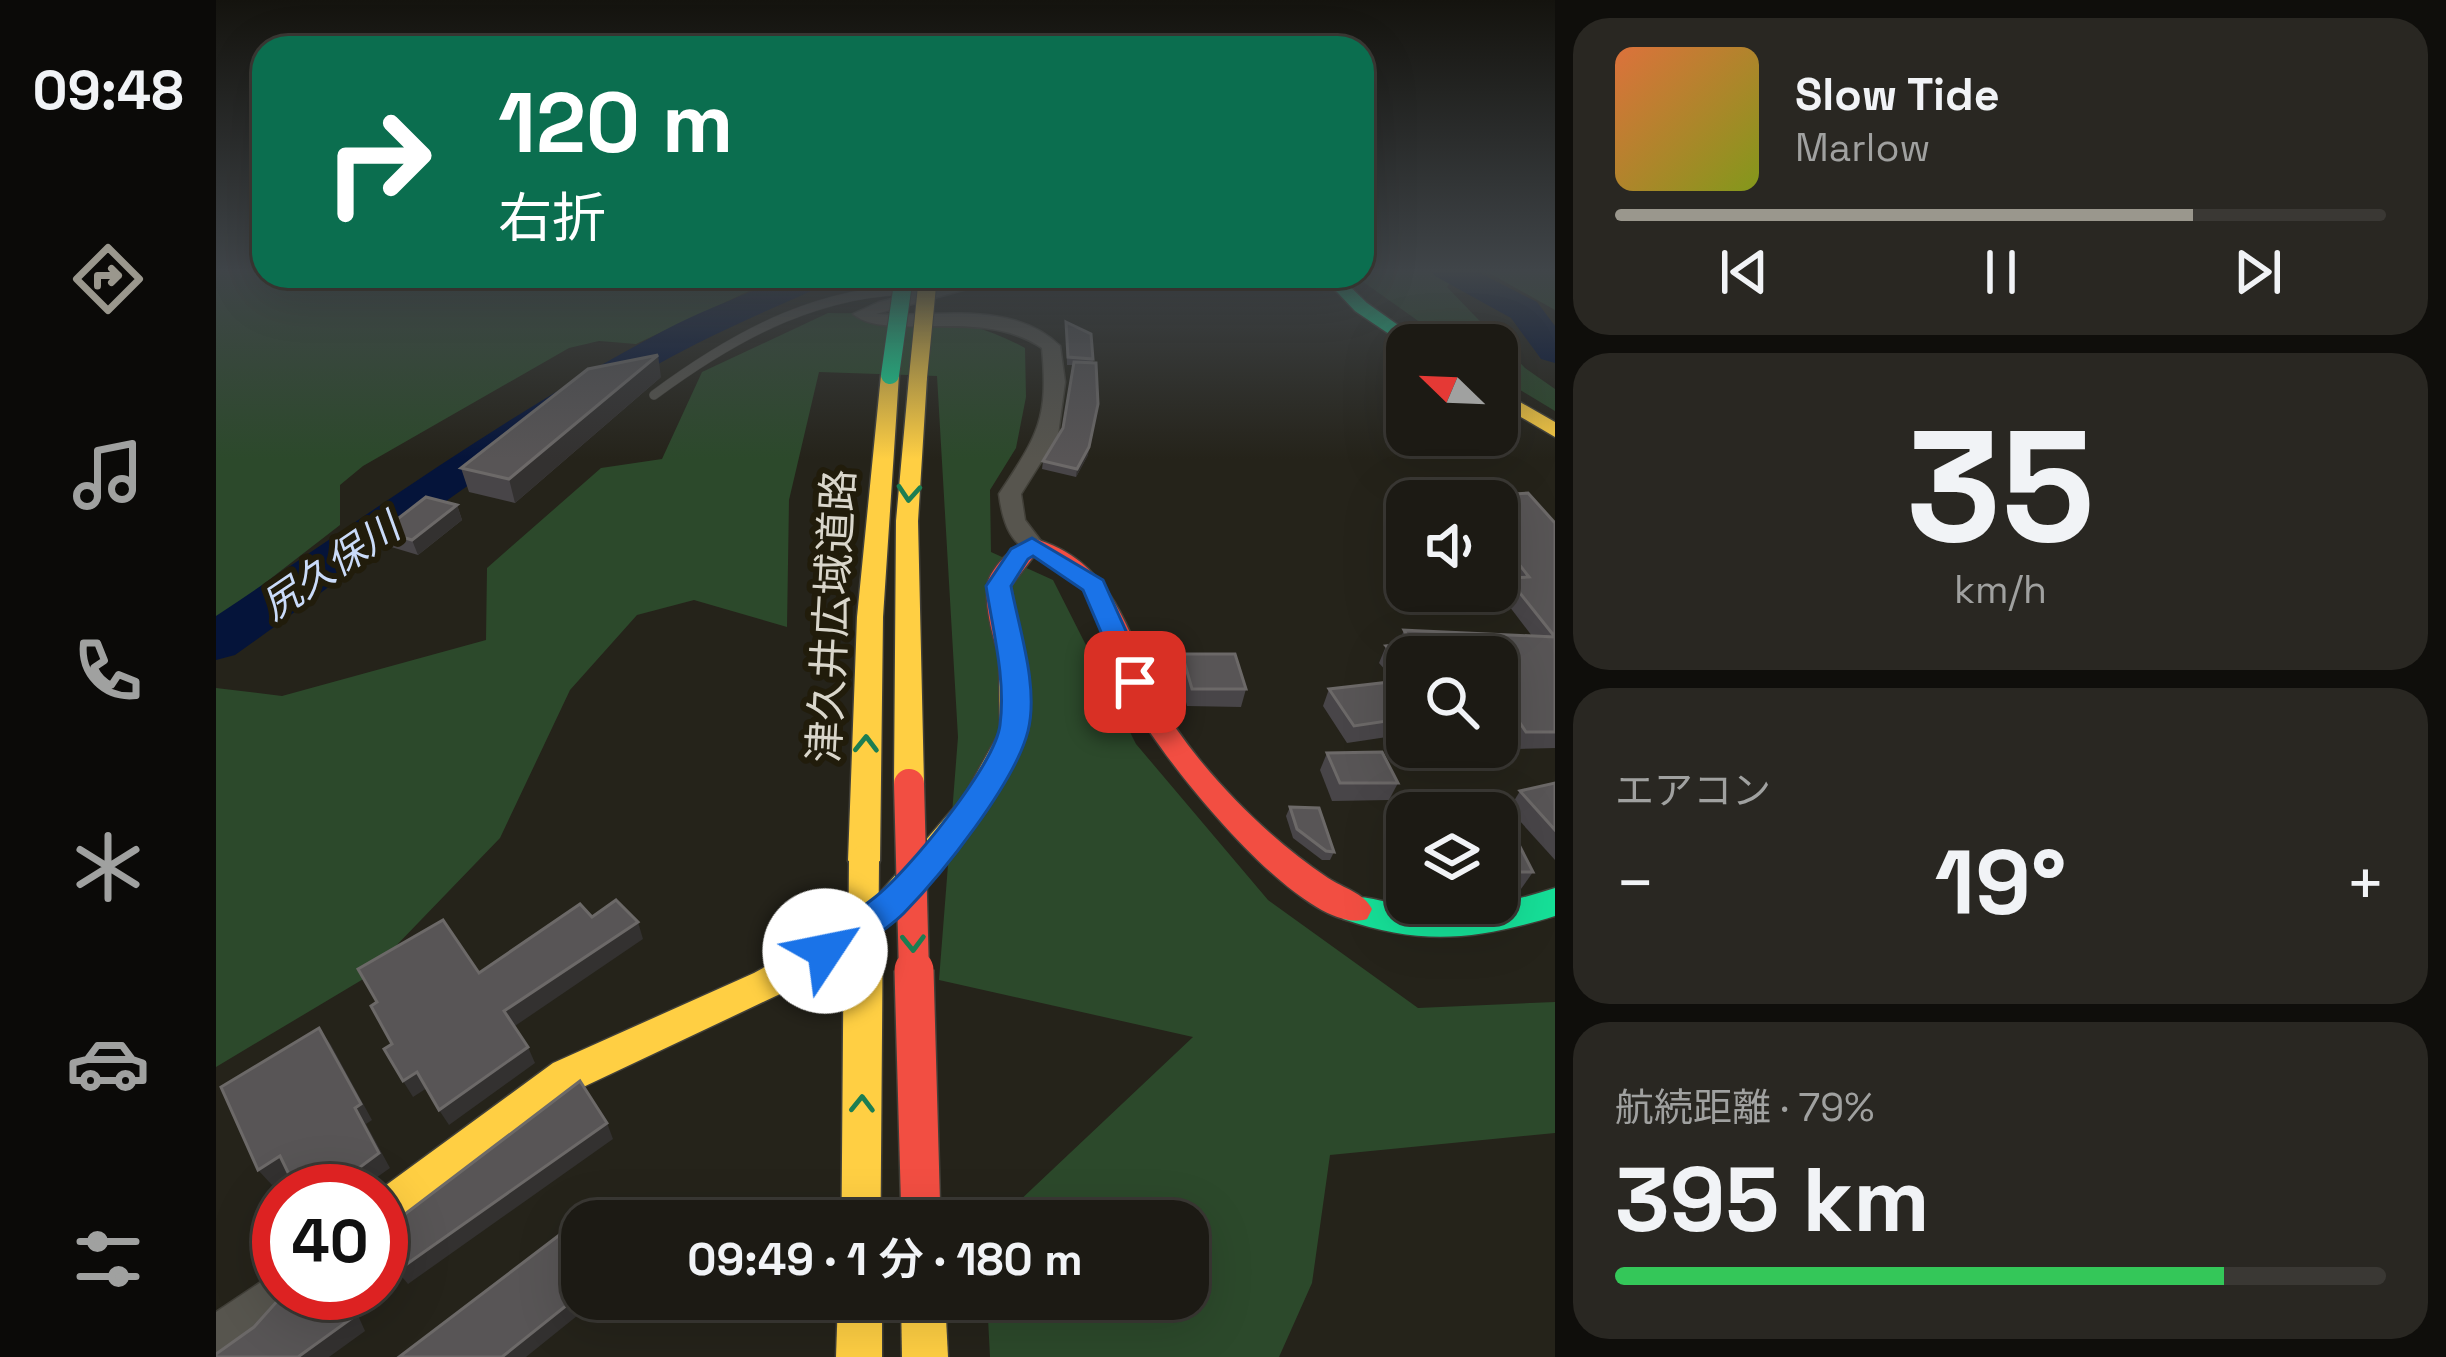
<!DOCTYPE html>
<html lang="ja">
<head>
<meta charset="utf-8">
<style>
  body { margin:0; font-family:"Space Grotesk","Noto Sans JP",sans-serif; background:#292722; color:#f1f3f6; height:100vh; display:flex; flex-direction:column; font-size:45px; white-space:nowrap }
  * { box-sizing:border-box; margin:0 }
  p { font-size:39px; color:#a0a1a0 }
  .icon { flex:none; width:66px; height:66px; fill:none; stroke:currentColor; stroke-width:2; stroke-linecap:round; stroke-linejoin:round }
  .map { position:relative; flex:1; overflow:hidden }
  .side { display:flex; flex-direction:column; gap:18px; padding:18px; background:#0f0e0b; width:891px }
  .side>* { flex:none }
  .top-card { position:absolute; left:36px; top:36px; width:1122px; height:252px; border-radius:36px; box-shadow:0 12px 48px #0002,0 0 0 3px #3a3834; background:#0b6e4f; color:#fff; overflow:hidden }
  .needle { width:78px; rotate:293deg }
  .buttons { position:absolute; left:1170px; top:324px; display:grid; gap:24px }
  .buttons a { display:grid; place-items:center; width:132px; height:132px; border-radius:24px; background:#1c1a14; box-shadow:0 12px 48px #0002,0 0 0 3px #3a3834; font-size:60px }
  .speed { position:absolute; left:36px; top:1164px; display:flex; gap:24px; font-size:60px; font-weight:700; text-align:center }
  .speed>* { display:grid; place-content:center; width:156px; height:156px; border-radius:50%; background:#1c1a14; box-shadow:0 12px 48px #0002,0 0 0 3px #3a3834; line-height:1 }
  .speed .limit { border:18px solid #d22; background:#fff; color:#111 }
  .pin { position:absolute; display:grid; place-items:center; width:102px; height:102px; color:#fff; margin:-51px; border-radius:24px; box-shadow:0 6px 18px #0006 }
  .me { position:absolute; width:132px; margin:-66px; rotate:56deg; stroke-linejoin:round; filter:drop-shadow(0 0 9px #0008) }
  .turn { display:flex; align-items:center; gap:42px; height:252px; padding:0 48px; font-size:54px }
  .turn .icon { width:156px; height:156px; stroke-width:2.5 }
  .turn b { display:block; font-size:84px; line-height:102px }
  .big { font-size:90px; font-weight:600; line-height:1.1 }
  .side .tile { flex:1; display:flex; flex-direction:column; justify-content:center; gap:18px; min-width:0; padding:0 42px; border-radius:36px; background:#292722 }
  .side .dial { align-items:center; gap:0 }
  .dial b { font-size:156px; line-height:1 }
  .song { display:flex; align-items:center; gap:36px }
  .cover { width:144px; height:144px; border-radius:18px; background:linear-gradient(135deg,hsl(20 70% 55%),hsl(70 70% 35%)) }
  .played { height:12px; border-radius:6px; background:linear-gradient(90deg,#9a978d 75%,#3a3834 75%) }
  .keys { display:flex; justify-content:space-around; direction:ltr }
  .heat { display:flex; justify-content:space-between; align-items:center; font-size:66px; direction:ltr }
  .charge { height:18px; border-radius:9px; background:linear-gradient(90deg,#34c759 79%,#3a3834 0) }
  .trip { position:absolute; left:345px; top:1200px; width:648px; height:120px; border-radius:36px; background:#1c1a14; box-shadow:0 12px 48px #0002,0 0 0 3px #3a3834; font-weight:600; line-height:120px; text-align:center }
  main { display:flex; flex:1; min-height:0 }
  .menu { display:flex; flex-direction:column; width:216px; justify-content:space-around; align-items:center; background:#0b0a08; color:#a0a1a0 }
  .menu .icon { width:84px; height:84px }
  .menu .on { color:#9a978d }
  .menu b { font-size:54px; color:#f1f3f6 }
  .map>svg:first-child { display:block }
  .green { fill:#2c492b }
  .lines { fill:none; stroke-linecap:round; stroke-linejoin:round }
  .river { fill:#05143a; fill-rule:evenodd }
  .lane-casing { stroke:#424039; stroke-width:10 }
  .street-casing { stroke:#424039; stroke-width:3 }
  .fast-casing { stroke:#424039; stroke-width:3 }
  .slow-casing { stroke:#424039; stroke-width:3 }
  .jam-casing { stroke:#424039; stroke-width:3 }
  .lane { stroke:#57554e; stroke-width:9 }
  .street { fill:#57554e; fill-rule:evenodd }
  .fast { fill:#16e098; fill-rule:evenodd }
  .slow { fill:#ffcf43; fill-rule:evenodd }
  .jam { fill:#f24e42; fill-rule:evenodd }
  .fast-bridge-casing { stroke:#424039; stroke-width:20; stroke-linecap:butt }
  .slow-bridge-far2-casing { stroke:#424039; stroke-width:20; stroke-linecap:butt }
  .slow-bridge-far1-casing { stroke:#424039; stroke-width:33; stroke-linecap:butt }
  .slow-bridge-casing { stroke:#424039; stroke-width:42; stroke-linecap:butt }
  .jam-bridge-far1-casing { stroke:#424039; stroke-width:33; stroke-linecap:butt }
  .jam-bridge-casing { stroke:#424039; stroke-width:42; stroke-linecap:butt }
  .fast-bridge { stroke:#16e098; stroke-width:18 }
  .slow-bridge-far2 { stroke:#ffcf43; stroke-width:18 }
  .slow-bridge-far1 { stroke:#ffcf43; stroke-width:30 }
  .slow-bridge { stroke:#ffcf43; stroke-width:39 }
  .jam-bridge-far1 { stroke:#f24e42; stroke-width:30 }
  .jam-bridge { stroke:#f24e42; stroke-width:39 }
  .wall { fill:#484548 }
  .shaded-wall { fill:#333130 }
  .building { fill:#585556; stroke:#6c6968; stroke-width:3 }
  .oneway { stroke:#1c7e52 }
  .route { fill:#1a73e8; stroke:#114b97; stroke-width:3 }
  .labels { text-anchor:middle; stroke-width:12; stroke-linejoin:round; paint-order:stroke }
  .far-water-label { font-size:39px; font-style:italic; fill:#cadbf9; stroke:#211c0b }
  .street-label { font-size:42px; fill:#d9d6cb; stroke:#211c0b }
</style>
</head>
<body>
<main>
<nav class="menu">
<b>09:48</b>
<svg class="icon on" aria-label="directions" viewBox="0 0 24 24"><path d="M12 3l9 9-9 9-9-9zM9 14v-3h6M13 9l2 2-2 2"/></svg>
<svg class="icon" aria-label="music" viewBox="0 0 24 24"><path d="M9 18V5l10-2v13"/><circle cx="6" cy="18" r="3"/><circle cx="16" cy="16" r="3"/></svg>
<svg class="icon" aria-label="phone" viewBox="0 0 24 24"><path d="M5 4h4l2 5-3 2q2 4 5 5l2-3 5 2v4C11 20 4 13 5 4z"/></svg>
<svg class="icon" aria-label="climate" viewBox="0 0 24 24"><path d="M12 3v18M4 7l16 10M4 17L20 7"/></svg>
<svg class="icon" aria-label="car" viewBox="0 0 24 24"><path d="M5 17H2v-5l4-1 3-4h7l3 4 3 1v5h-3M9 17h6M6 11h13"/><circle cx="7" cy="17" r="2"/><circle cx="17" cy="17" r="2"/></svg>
<svg class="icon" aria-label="filters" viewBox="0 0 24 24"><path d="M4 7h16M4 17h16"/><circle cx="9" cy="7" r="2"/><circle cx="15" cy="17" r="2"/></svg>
</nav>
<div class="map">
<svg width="1339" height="1357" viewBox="0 0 1339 1357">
  <rect width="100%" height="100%" fill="#25231a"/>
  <!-- green -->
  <g class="green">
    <polygon points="0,269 48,269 48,276 565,276 420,344 383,341 353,348 147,466 124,485 124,525 9,614 0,654"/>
    <polygon points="1146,269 1339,269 1339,310 1275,274 1244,269 1231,287 1309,368 1339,389 1339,411 1281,376 1281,345 1236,345 1139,276 1146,276"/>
    <path d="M612 313C687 314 740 311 809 348L810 397 800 448 774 490 775 552 837 580 920 744 1052 900 1202 1008 1339 1002V1133L1114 1155 1096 1283 1063 1357H774L771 1299H972V1221H782L977 1037 723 980 742 737 721 376 603 372 573 500 571 627 478 600 421 615 354 690 284 838 149 978 0 1067V688L66 696 270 640 271 568 385 468 446 459 486 372Z"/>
  </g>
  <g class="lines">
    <!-- river -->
    <g class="river">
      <polygon points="1214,269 1256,269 1321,302 1339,326 1339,363 1325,359 1295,318 1219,276"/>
      <path d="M572 276H618L613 283C569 303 523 322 480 344 318 426 167 550 19 655L0 660V616C147 518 291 414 447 331 487 310 531 294 572 276Z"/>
    </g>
    <defs>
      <path id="lane" d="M438 395C522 333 610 285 717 290"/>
      <g id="street">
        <path d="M772 276H798L660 314C719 318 796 299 844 346L849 382 842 435 805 494 809 520 828 545 816 552C792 543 786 517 783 494 821 436 833 420 826 348 765 306 672 343 637 314L663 302Z"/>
        <path d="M63 1270V1293H84C74 1318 27 1357 0 1357V1312Z"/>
      </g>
      <g id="fast">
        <polygon points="1106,276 1123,276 1151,303 1210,345 1191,346 1139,311"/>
        <path d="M1339 888V916C1260 940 1206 946 1127 919L1122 909 1127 899C1150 891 1184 909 1210 910 1254 913 1297 901 1339 888Z"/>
      </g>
      <g id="slow">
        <polygon points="674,369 683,375 667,617 664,861 659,870 648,874 637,870 632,861 641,617 665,375"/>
        <polygon points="702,371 711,377 702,521 708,784 704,792 682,792 678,784 680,521 693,377"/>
        <polygon points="1281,389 1339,422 1339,437 1281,403"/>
        <polygon points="796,649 809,658 812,731 770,812 686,915 648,945 562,995 363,1089 180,1229 165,1235 162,1191 337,1063 538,973 624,925 662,895 748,796 784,731 783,658"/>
        <polygon points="622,1299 666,1299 666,1357 620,1357"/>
        <polygon points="685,1299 729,1299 732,1357 686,1357"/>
      </g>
      <path id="jam" d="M816 538C897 560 911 631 942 697 952 719 968 740 983 759 1020 804 1063 845 1112 878 1127 888 1148 893 1156 909L1151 919C1090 940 948 761 921 711 902 676 898 634 876 601 861 579 841 568 818 556L795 586 809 658 796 667 787 664C778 646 769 608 771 587 772 569 800 543 816 538Z"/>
    </defs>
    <!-- lane casing -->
    <use href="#lane" class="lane-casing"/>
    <!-- street casing -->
    <use href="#street" class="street-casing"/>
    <!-- fast casing -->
    <use href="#fast" class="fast-casing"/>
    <!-- slow casing -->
    <use href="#slow" class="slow-casing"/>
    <!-- jam casing -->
    <use href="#jam" class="jam-casing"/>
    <!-- lane -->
    <use href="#lane" class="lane"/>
    <!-- street -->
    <use href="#street" class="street"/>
    <!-- fast -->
    <use href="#fast" class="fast"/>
    <!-- slow -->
    <use href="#slow" class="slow"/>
    <!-- jam -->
    <use href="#jam" class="jam"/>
    <defs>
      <polyline id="fast-bridge" points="674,375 688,276"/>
      <polyline id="slow-bridge-far2" points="702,377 712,276"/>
      <polyline id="slow-bridge-far1" points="647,973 648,861"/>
      <polyline id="slow-bridge" points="645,1221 647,970"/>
      <polyline id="jam-bridge-far1" points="693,784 698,973"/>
      <polyline id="jam-bridge" points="698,970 705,1221"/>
    </defs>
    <!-- fast-bridge casing -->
    <use href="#fast-bridge" class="fast-bridge-casing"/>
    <!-- slow-bridge-far2 casing -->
    <use href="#slow-bridge-far2" class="slow-bridge-far2-casing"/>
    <!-- slow-bridge-far1 casing -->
    <use href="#slow-bridge-far1" class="slow-bridge-far1-casing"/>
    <!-- slow-bridge casing -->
    <use href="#slow-bridge" class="slow-bridge-casing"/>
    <!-- jam-bridge-far1 casing -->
    <use href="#jam-bridge-far1" class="jam-bridge-far1-casing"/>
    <!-- jam-bridge casing -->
    <use href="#jam-bridge" class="jam-bridge-casing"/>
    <!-- fast-bridge -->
    <use href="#fast-bridge" class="fast-bridge"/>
    <!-- slow-bridge-far2 -->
    <use href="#slow-bridge-far2" class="slow-bridge-far2"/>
    <!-- slow-bridge-far1 -->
    <use href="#slow-bridge-far1" class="slow-bridge-far1"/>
    <!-- slow-bridge -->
    <use href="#slow-bridge" class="slow-bridge"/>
    <!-- jam-bridge-far1 -->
    <use href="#jam-bridge-far1" class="jam-bridge-far1"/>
    <!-- jam-bridge -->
    <use href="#jam-bridge" class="jam-bridge"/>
  </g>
  <!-- wall -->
  <g class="wall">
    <polygon points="850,322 877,359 872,455 860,477 826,469 827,461 847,428 858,365 851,365"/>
    <polygon points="445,377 299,503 253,492 245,468"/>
    <polygon points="1281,495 1339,523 1339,748 1300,749 1287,728 1281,728 1281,657 1191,657 1191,734 1131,743 1107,706 1113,689 1179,681 1163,663 1170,646 1182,645 1188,630 1316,636 1284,594 1293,578 1281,563 1281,501 1278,501"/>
    <polygon points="241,505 246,520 202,555 172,546 166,531"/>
    <polygon points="966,654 1030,689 1025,707 971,706 962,671"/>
    <polygon points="1111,753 1182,783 1173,800 1116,801 1104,770"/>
    <polygon points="1339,783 1339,860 1293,809 1304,791"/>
    <polygon points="1203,796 1258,813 1194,813"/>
    <polygon points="1074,807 1118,852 1114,860 1106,860 1077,838 1070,816"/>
    <polygon points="1281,835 1317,872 1305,889 1281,889"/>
  </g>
  <!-- shaded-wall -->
  <g class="shaded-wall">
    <polygon points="442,355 445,377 299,503 293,479"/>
    <polygon points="882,404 872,455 860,477 861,469"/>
    <polygon points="241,505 246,520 202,555 196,540"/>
    <polygon points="422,922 427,939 296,1028 288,1011"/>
    <polygon points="103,1028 115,1045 156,1120 150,1124 174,1168 147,1187 148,1191 123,1191 136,1173 139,1108"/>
    <polygon points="312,1047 319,1063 233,1125 223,1110"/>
    <polygon points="201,1072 211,1088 197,1097 187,1081"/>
    <polygon points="391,1123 397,1139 192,1284 181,1271"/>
    <polygon points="64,1156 78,1171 56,1185 42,1170"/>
    <polygon points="125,1293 132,1293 149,1331 113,1357 82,1357"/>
    <polygon points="366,1293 366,1299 382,1299 310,1357 286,1357"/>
  </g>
  <!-- building -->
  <g class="building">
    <polygon points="850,322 875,334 877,359 852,357"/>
    <polygon points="442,355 293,479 245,468 372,369"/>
    <polygon points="858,362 880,363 882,404 873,447 861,469 827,461 847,428"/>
    <polygon points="1312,493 1339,523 1339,732 1310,732 1296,711 1281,712 1281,657 1191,657 1191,669 1170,646 1195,643 1188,630 1339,637 1292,578 1313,577 1281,536 1281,502 1287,501 1281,495"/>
    <polygon points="210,497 241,505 196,540 166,531"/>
    <polygon points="966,654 1019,654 1030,689 976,689"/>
    <polygon points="1191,680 1191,718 1138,726 1113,689"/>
    <polygon points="1166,752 1182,783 1124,783 1111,753"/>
    <polygon points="1339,783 1339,830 1304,791"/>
    <polygon points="1203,796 1250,796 1258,813 1211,813"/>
    <polygon points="1074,807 1103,808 1118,852 1110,851 1081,829"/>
    <polygon points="1281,835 1298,835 1317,872 1281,872"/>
    <polygon points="400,900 422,922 288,1011 312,1047 223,1110 201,1072 187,1081 168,1049 176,1044 155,1006 161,1002 142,969 227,920 263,973 364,904 376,917"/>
    <polygon points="103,1028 145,1104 139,1108 163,1153 136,1173 138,1181 123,1191 81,1191 64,1156 42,1170 5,1087"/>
    <polygon points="364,1081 391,1123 181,1271 165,1238 165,1228 176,1224"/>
    <polygon points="346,1233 366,1266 366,1293 286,1357 183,1357"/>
    <polygon points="71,1293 125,1293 136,1318 82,1357 0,1357 0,1354 38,1327 63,1299"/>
  </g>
  <!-- one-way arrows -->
  <defs><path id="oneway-chevron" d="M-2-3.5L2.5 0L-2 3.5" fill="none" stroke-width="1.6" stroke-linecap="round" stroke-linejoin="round" transform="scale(3)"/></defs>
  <g class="oneway">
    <use href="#oneway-chevron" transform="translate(693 493) rotate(94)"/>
    <use href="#oneway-chevron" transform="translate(650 744) rotate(-89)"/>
    <use href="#oneway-chevron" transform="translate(697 943) rotate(89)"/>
    <use href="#oneway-chevron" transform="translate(646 1104) rotate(-89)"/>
  </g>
  <!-- sky -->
  <linearGradient id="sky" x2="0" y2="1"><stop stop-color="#14130e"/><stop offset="0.59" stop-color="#404549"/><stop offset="1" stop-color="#404549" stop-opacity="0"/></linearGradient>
  <rect width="1339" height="459" fill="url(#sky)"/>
  <!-- route -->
  <path class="route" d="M816 538 887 580 933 682 919 691 909 688 867 590 817 556 812 559 795 586C803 629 823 687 812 731 799 783 726 874 688 913 669 932 643 946 621 962L609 966 596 962 591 951 596 940C617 926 639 913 658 898 691 873 779 765 784 725 790 680 777 631 770 586L795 549Z"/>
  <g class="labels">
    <!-- far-water labels -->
    <g class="far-water-label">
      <text transform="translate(114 566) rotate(-34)" y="14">尻久保川</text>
    </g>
    <!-- street labels -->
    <g class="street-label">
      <text transform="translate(615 616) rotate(-87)" y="15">津久井広域道路</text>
    </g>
  </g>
</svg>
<div class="buttons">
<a><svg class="needle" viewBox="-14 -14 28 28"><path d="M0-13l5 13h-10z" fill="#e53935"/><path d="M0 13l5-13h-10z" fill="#a0a1a0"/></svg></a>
<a><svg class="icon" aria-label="sound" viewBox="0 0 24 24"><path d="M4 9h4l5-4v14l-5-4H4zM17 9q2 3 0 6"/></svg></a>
<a><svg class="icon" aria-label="search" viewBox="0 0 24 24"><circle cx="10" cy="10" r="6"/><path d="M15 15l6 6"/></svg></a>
<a><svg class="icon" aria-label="layers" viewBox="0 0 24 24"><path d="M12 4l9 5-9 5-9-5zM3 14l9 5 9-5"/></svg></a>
</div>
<div class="speed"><div class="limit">40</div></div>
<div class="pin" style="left:919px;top:682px;background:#d93025"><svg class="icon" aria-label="arrive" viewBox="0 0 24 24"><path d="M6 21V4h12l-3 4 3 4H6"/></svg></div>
<svg class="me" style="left:609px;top:951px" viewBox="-20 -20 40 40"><circle r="19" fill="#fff"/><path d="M0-13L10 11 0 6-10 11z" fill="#1a73e8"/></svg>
<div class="trip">09:49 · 1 分 · 180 m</div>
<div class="top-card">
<div class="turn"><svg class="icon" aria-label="right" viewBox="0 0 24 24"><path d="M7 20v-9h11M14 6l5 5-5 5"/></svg><div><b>120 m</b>右折</div></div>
</div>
</div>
<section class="side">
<div class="tile">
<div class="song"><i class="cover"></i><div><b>Slow Tide</b><p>Marlow</p></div></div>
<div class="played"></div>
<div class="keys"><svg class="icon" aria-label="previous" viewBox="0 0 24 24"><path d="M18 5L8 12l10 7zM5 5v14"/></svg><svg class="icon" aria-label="pause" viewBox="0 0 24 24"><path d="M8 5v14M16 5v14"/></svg><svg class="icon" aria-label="next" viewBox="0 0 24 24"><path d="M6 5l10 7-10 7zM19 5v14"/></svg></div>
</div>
<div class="tile dial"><b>35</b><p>km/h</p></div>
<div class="tile"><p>エアコン</p>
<div class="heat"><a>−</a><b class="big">19°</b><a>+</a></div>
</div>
<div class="tile"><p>航続距離 · 79%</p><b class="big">395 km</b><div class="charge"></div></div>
</section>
</main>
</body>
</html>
